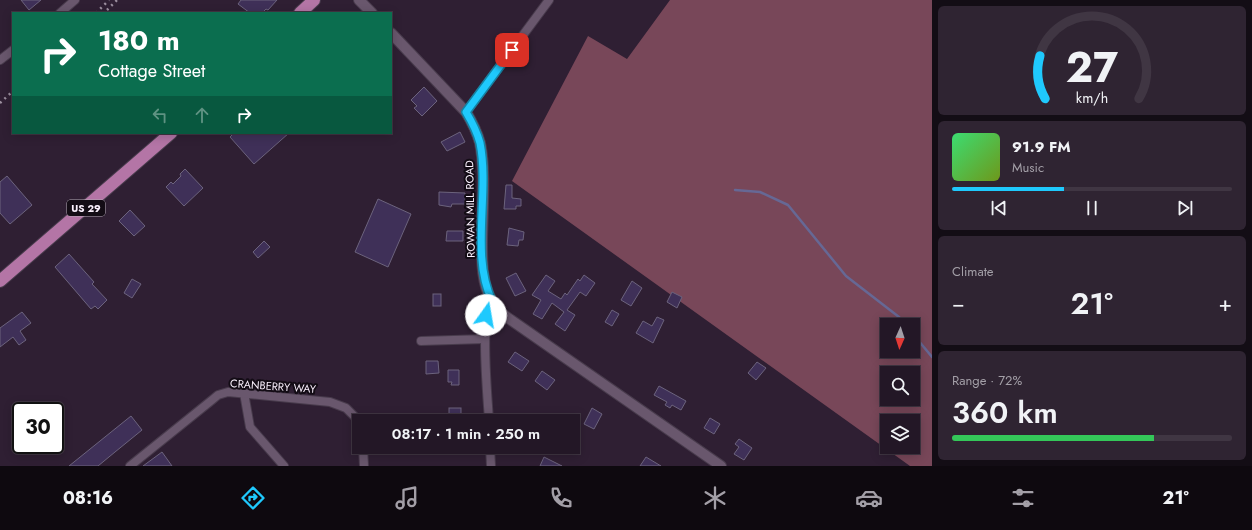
<!DOCTYPE html>
<html lang="en">
<head>
<meta charset="utf-8">
<style>
  body { margin:0; font-family:Jost,sans-serif; background:#2f2432; color:#f1f3f6; height:100vh; display:flex; flex-direction:column; font-size:15px; white-space:nowrap }
  * { box-sizing:border-box; margin:0 }
  p { font-size:13px; color:#a39fa7 }
  .icon { flex:none; width:22px; height:22px; fill:none; stroke:currentColor; stroke-width:2; stroke-linecap:round; stroke-linejoin:round }
  .map { position:relative; flex:1; overflow:hidden }
  .details { display:flex; flex-direction:column; gap:6px; padding:6px; background:#130d15; width:320px }
  .details>* { flex:none }
  .banner { position:absolute; left:12px; top:12px; width:380px; height:122px; border-radius:0px; box-shadow:0 2px 10px #0003,0 0 0 1px #403643; background:#0b6e4f; color:#fff; overflow:hidden }
  .needle { width:26px; rotate:183deg }
  .buttons { position:absolute; left:880px; top:318px; display:grid; gap:8px }
  .buttons a { display:grid; place-items:center; width:40px; height:40px; border-radius:0px; background:#231726; box-shadow:0 2px 10px #0003,0 0 0 1px #403643; font-size:20px }
  .speed { position:absolute; left:12px; top:402px; display:flex; gap:8px; font-size:20px; font-weight:700; text-align:center }
  .speed>* { display:grid; place-content:center; width:52px; height:52px; border-radius:50%; background:#231726; box-shadow:0 2px 10px #0003,0 0 0 1px #403643; line-height:1 }
  .speed .limit { border:2px solid #111; border-radius:6px; background:#fff; color:#111 }
  .pin { position:absolute; display:grid; place-items:center; width:34px; height:34px; color:#fff; margin:-17px; border-radius:8px; box-shadow:0 2px 6px #0006 }
  .me { position:absolute; width:44px; margin:-22px; rotate:13deg; stroke-linejoin:round; filter:drop-shadow(0 0 3px #0008) }
  .turn { display:flex; align-items:center; gap:14px; height:84px; padding:0 20px; font-size:18px }
  .turn .icon { width:52px; height:52px; stroke-width:2.5 }
  .turn b { display:block; font-size:28px; line-height:34px }
  .lanes { display:flex; align-items:center; height:38px; padding:0 20px; background:#0003; justify-content:center; gap:20px; direction:ltr }
  .lanes .off { opacity:.35 }
  .big { font-size:30px; font-weight:600; line-height:1.1 }
  .details .card { flex:1; display:flex; flex-direction:column; justify-content:center; gap:6px; min-width:0; padding:0 14px; border-radius:6px; background:#2f2432 }
  .details .dial { align-items:center; gap:0 }
  .dial svg { height:104px; overflow:visible; fill:none; stroke:#403643; stroke-width:7; stroke-linecap:round; text-anchor:middle }
  .dial text { fill:#f1f3f6; stroke:none }
  .song { display:flex; align-items:center; gap:12px }
  .cover { width:48px; height:48px; border-radius:6px; background:linear-gradient(135deg,hsl(140 70% 55%),hsl(80 70% 35%)) }
  .played { height:4px; border-radius:2px; background:linear-gradient(90deg,#1fc9fd 40%,#403643 40%) }
  .keys { display:flex; justify-content:space-around; direction:ltr }
  .heat { display:flex; justify-content:space-between; align-items:center; font-size:22px; direction:ltr }
  .charge { height:6px; border-radius:3px; background:linear-gradient(90deg,#34c759 72%,#403643 0) }
  .trip { position:absolute; left:352px; top:414px; width:228px; height:40px; border-radius:0px; background:#231726; box-shadow:0 2px 10px #0003,0 0 0 1px #403643; font-weight:600; line-height:40px; text-align:center }
  .menu { display:flex; height:64px; justify-content:space-around; align-items:center; background:#0e090f; color:#a39fa7 }
  .menu .icon { width:28px; height:28px }
  .menu .selected { color:#1fc9fd }
  .menu b { font-size:18px; color:#f1f3f6 }
  main { display:flex; flex:1; min-height:0 }
  .map>svg:first-child { display:block }
  .forest { fill:#784759; fill-rule:evenodd }
  .lines { fill:none; stroke-linecap:round; stroke-linejoin:round }
  .stream { stroke:#666895; stroke-width:2.5 }
  .building { fill:#3f3058; stroke:#6c637d }
  .minor-casing { stroke:#483b4c; stroke-width:10 }
  .tertiary-casing { stroke:#483b4c; stroke-width:12 }
  .primary-casing { stroke:#483b4c; stroke-width:14 }
  .minor { stroke:#69576d; stroke-width:8 }
  .tertiary { stroke:#69576d; stroke-width:10 }
  .primary { stroke:#b475a6; stroke-width:12 }
  .rail { stroke:#9c8f9f; stroke-width:2.5; stroke-dasharray:2 4; stroke-linecap:butt }
  .route-casing { stroke:#1483a4; stroke-width:10 }
  .route { stroke:#1fc9fd; stroke-width:7 }
  .labels { text-anchor:middle; stroke-width:4; stroke-linejoin:round; paint-order:stroke }
  .shield { fill:#130c15; stroke:#b5acb7; stroke-width:1 }
  .shield-label { font-size:10px; font-weight:bold; fill:#faf0fd }
  .street-label { font-size:11px; fill:#faf0fd; stroke:#130c15 }
</style>
</head>
<body>
<main>
<div class="map">
<svg width="932" height="466" viewBox="0 0 932 466">
  <rect width="100%" height="100%" fill="#2f1f33"/>
  <!-- forest -->
  <path class="forest" d="M670 0H932V466H910L512 181 588 36 627 59ZM887 325H913V351H887ZM887 373H913V399H887ZM887 421H913V447H887Z"/>
  <g class="lines">
    <!-- stream -->
    <g class="stream">
      <polyline points="735,190 760,192 788,205 846,276 899,317 905,325"/>
      <polyline points="913,334 932,357"/>
    </g>
  </g>
  <!-- building -->
  <g class="building">
    <polygon points="21,0 41,0 29,10"/>
    <polygon points="241,0 277,0 268,10 266,9 262,13 250,13 238,4"/>
    <polygon points="424,87 437,101 422,116 414,108 417,106 411,100"/>
    <polygon points="460,132 465,142 447,151 441,142"/>
    <polygon points="234,133 289,133 254,164 230,137"/>
    <polygon points="185,169 203,188 184,206 166,187 171,182 173,184 181,176 180,174"/>
    <polygon points="7,176 32,205 10,224 0,213 0,182"/>
    <polygon points="506,185 512,185 512,198 521,199 521,206 516,206 516,209 504,209"/>
    <polygon points="439,192 465,193 465,204 452,204 451,207 439,205"/>
    <polygon points="378,199 411,214 388,267 355,252"/>
    <polygon points="130,210 145,226 134,236 119,221"/>
    <polygon points="509,228 524,232 523,240 519,240 518,246 507,245"/>
    <polygon points="447,231 463,231 463,241 446,241"/>
    <polygon points="264,241 270,247 258,258 253,252"/>
    <polygon points="69,254 94,282 92,284 107,300 98,309 95,306 91,309 55,267"/>
    <polygon points="516,273 526,291 515,296 506,278"/>
    <polygon points="546,275 555,281 548,291 561,299 565,293 567,295 578,279 580,281 584,275 595,283 586,296 580,292 567,310 575,315 565,331 555,324 564,312 552,303 542,319 533,314 541,300 532,295"/>
    <polygon points="132,279 141,284 132,298 124,293"/>
    <polygon points="632,281 642,288 631,306 621,300"/>
    <polygon points="672,292 682,297 677,308 667,302"/>
    <rect x="433" y="294" width="8" height="12"/>
    <polygon points="612,310 619,314 612,326 605,322"/>
    <polygon points="22,312 31,323 20,331 26,340 19,345 13,337 0,347 0,328"/>
    <polygon points="657,317 664,320 653,343 636,333 643,321 652,326"/>
    <polygon points="515,352 529,361 522,371 508,362"/>
    <polygon points="426,361 438,361 439,373 426,374"/>
    <polygon points="757,362 766,368 756,380 748,373"/>
    <polygon points="448,370 459,370 459,385 451,385 452,382 448,382"/>
    <polygon points="542,371 555,380 547,390 535,381"/>
    <polygon points="659,386 686,401 681,410 672,405 670,408 665,405 667,402 654,395"/>
    <rect x="449" y="408" width="12" height="13"/>
    <polygon points="592,408 602,414 594,429 584,424"/>
    <polygon points="131,416 142,430 115,452 98,466 69,466"/>
    <polygon points="710,418 720,424 714,434 704,428"/>
    <polygon points="739,439 752,448 744,460 734,454 739,447 735,444"/>
    <polygon points="162,452 172,466 143,466"/>
    <polygon points="544,457 562,466 540,466"/>
    <polygon points="646,457 661,466 640,466"/>
  </g>
  <g class="lines">
    <defs>
      <g id="minor">
        <polyline points="60,13 75,0"/>
        <polyline points="0,60 13,50"/>
        <polyline points="466,112 549,0"/>
        <polyline points="421,341 485,339"/>
        <polyline points="244,393 250,427 284,466"/>
        <path d="M489 421C488 400 479 314 492 301"/>
        <polyline points="363,447 364,466"/>
        <polyline points="490,447 491,466"/>
        <polyline points="130,466 212,400 218,395 228,392 330,402 346,408 359,421"/>
      </g>
      <g id="tertiary">
        <polyline points="359,0 372,13"/>
        <path d="M391 33 466 112C472 122 477 132 480 143 486 171 482 214 482 244 482 263 482 284 492 301 496 309 503 315 511 320L721 466"/>
      </g>
      <g id="primary">
        <polyline points="300,13 314,0"/>
        <polyline points="0,281 171,133"/>
      </g>
    </defs>
    <!-- minor casing -->
    <use href="#minor" class="minor-casing"/>
    <!-- tertiary casing -->
    <use href="#tertiary" class="tertiary-casing"/>
    <!-- primary casing -->
    <use href="#primary" class="primary-casing"/>
    <!-- minor -->
    <use href="#minor" class="minor"/>
    <!-- tertiary -->
    <use href="#tertiary" class="tertiary"/>
    <!-- primary -->
    <use href="#primary" class="primary"/>
    <!-- rail -->
    <g class="rail">
      <polyline points="107,10 117,0"/>
      <polyline points="96,13 109,0"/>
      <polyline points="0,103 13,91"/>
    </g>
  </g>
  <g class="lines">
    <defs>
      <path id="route" d="M486 315 487 308 492 301C470 254 490 194 480 143 477 132 472 122 466 112L512 50"/>
    </defs>
    <!-- route casing -->
    <use href="#route" class="route-casing"/>
    <!-- route -->
    <use href="#route" class="route"/>
  </g>
  <g class="labels">
    <!-- shield labels -->
    <rect class="shield" x="67" y="200" width="38" height="16" rx="3"/>
    <g class="shield-label">
      <text x="86" y="212">US 29</text>
    </g>
    <!-- street labels -->
    <g class="street-label">
      <text transform="translate(470 209) rotate(-91)" y="4">ROWAN MILL ROAD</text>
      <text transform="translate(273 386) rotate(4)" y="4">CRANBERRY WAY</text>
    </g>
  </g>
</svg>
<div class="buttons">
<a><svg class="needle" viewBox="-14 -14 28 28"><path d="M0-13l5 13h-10z" fill="#e53935"/><path d="M0 13l5-13h-10z" fill="#a39fa7"/></svg></a>
<a><svg class="icon" aria-label="search" viewBox="0 0 24 24"><circle cx="10" cy="10" r="6"/><path d="M15 15l6 6"/></svg></a>
<a><svg class="icon" aria-label="layers" viewBox="0 0 24 24"><path d="M12 4l9 5-9 5-9-5zM3 14l9 5 9-5"/></svg></a>
</div>
<div class="speed"><div class="limit">30</div></div>
<div class="pin" style="left:512px;top:50px;background:#d93025"><svg class="icon" aria-label="arrive" viewBox="0 0 24 24"><path d="M6 21V4h12l-3 4 3 4H6"/></svg></div>
<svg class="me" style="left:486px;top:315px" viewBox="-20 -20 40 40"><circle r="19" fill="#fff"/><path d="M0-13L10 11 0 6-10 11z" fill="#1fc9fd"/></svg>
<div class="trip">08:17 · 1 min · 250 m</div>
<div class="banner">
<div class="turn"><svg class="icon" aria-label="right" viewBox="0 0 24 24"><path d="M7 20v-9h11M14 6l5 5-5 5"/></svg><div><b>180 m</b>Cottage Street</div></div>
<div class="lanes"><svg class="icon off" aria-label="left" viewBox="0 0 24 24"><path d="M17 20v-9H6M10 6l-5 5 5 5"/></svg><svg class="icon off" aria-label="ahead" viewBox="0 0 24 24"><path d="M12 20V5M6 11l6-6 6 6"/></svg><svg class="icon" aria-label="right" viewBox="0 0 24 24"><path d="M7 20v-9h11M14 6l5 5-5 5"/></svg></div>
</div>
</div>
<section class="details">
<div class="card dial"><svg viewBox="0 0 100 80">
<path d="M14 69A42 42 0 1 1 86 69"/>
<path d="M14 69A42 42 0 0 1 10 36" stroke="#1fc9fd"/>
<text x="50" y="56" font-size="32" font-weight="700">27</text>
<text x="50" y="72" font-size="11">km/h</text>
</svg></div>
<div class="card">
<div class="song"><i class="cover"></i><div><b>91.9 FM</b><p>Music</p></div></div>
<div class="played"></div>
<div class="keys"><svg class="icon" aria-label="previous" viewBox="0 0 24 24"><path d="M18 5L8 12l10 7zM5 5v14"/></svg><svg class="icon" aria-label="pause" viewBox="0 0 24 24"><path d="M8 5v14M16 5v14"/></svg><svg class="icon" aria-label="next" viewBox="0 0 24 24"><path d="M6 5l10 7-10 7zM19 5v14"/></svg></div>
</div>
<div class="card"><p>Climate</p>
<div class="heat"><a>−</a><b class="big">21°</b><a>+</a></div>
</div>
<div class="card"><p>Range · 72%</p><b class="big">360 km</b><div class="charge"></div></div>
</section>
</main>
<nav class="menu">
<b>08:16</b>
<svg class="icon selected" aria-label="directions" viewBox="0 0 24 24"><path d="M12 3l9 9-9 9-9-9zM9 14v-3h6M13 9l2 2-2 2"/></svg>
<svg class="icon" aria-label="music" viewBox="0 0 24 24"><path d="M9 18V5l10-2v13"/><circle cx="6" cy="18" r="3"/><circle cx="16" cy="16" r="3"/></svg>
<svg class="icon" aria-label="phone" viewBox="0 0 24 24"><path d="M5 4h4l2 5-3 2q2 4 5 5l2-3 5 2v4C11 20 4 13 5 4z"/></svg>
<svg class="icon" aria-label="climate" viewBox="0 0 24 24"><path d="M12 3v18M4 7l16 10M4 17L20 7"/></svg>
<svg class="icon" aria-label="car" viewBox="0 0 24 24"><path d="M5 17H2v-5l4-1 3-4h7l3 4 3 1v5h-3M9 17h6M6 11h13"/><circle cx="7" cy="17" r="2"/><circle cx="17" cy="17" r="2"/></svg>
<svg class="icon" aria-label="filters" viewBox="0 0 24 24"><path d="M4 7h16M4 17h16"/><circle cx="9" cy="7" r="2"/><circle cx="15" cy="17" r="2"/></svg>
<b>21°</b>
</nav>
</body>
</html>
